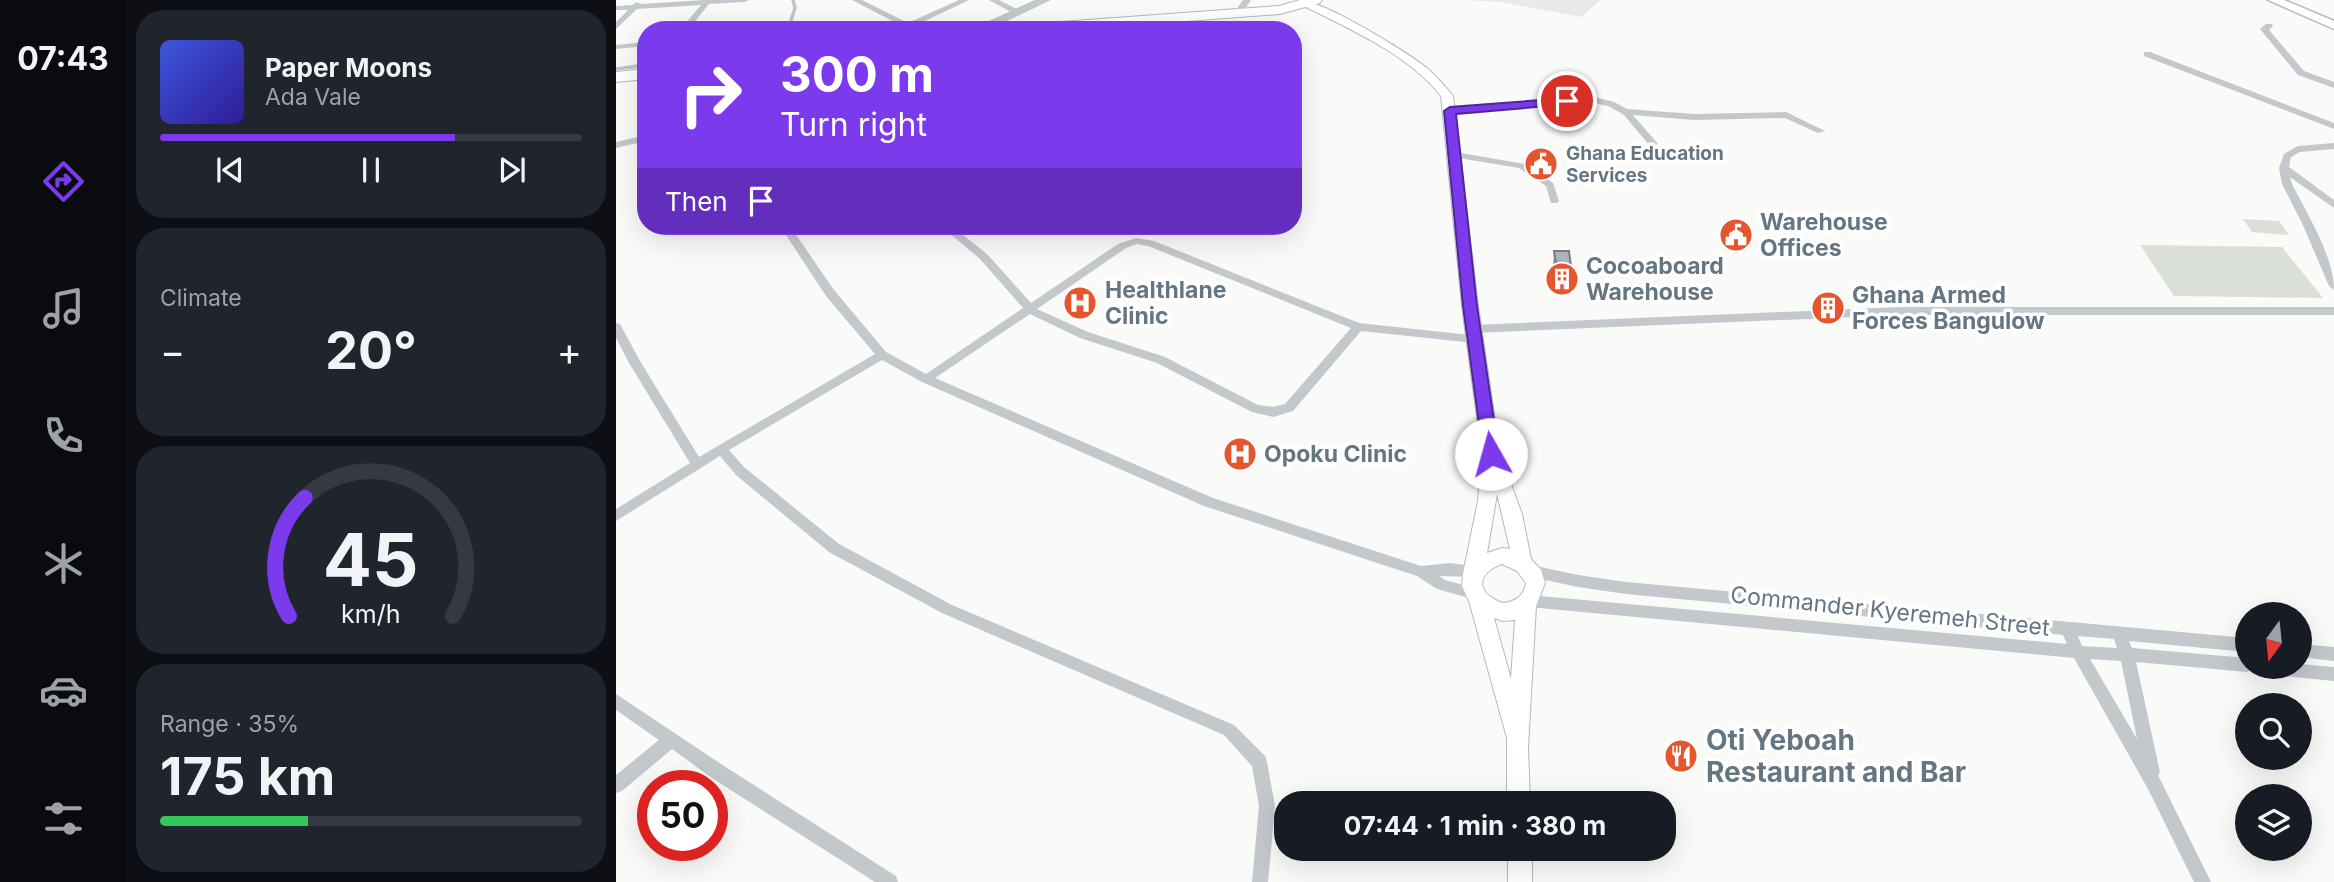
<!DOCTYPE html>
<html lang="en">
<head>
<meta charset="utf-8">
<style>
  body { margin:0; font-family:Inter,sans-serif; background:#20242c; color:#f1f3f6; height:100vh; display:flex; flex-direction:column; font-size:26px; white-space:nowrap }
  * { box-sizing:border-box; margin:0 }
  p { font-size:23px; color:#9ea1a6 }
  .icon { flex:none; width:38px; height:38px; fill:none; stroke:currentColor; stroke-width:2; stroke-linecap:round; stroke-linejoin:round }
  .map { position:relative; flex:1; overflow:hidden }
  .panel { display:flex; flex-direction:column; gap:10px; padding:10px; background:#0d0f14; width:490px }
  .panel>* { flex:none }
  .banner { position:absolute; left:21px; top:21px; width:665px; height:214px; border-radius:28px; box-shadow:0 7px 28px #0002; background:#7c3aed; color:#fff; overflow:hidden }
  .needle { width:46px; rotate:195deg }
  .buttons { position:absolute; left:1619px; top:602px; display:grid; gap:14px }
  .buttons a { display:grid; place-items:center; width:77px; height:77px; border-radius:50%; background:#171b24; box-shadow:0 7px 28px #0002; font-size:35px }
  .speed { position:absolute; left:21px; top:770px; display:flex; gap:14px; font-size:35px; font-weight:700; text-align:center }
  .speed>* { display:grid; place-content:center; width:91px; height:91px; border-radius:50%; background:#171b24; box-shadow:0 7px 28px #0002; line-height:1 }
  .speed .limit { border:10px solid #d22; background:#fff; color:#111 }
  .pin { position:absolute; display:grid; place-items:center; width:60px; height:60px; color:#fff; margin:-30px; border:4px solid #fff; border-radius:50%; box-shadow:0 2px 7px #0007 }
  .me { position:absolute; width:77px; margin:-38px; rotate:353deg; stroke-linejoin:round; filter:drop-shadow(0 0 5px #0008) }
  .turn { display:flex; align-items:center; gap:24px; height:147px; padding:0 28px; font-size:32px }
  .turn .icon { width:91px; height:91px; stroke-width:2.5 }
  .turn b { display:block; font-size:49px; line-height:60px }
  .then { display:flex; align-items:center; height:66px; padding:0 28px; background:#0003; gap:14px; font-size:26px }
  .big { font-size:52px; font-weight:700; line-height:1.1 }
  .panel .card { flex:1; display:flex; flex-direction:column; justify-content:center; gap:10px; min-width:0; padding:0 24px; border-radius:28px; background:#20242c }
  .panel .dial { align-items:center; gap:0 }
  .dial svg { height:182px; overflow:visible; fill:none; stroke:#363941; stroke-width:7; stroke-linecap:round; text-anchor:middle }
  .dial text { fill:#f1f3f6; stroke:none }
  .song { display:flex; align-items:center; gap:21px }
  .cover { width:84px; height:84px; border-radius:10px; background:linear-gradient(135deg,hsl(230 70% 55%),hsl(250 70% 35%)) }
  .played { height:7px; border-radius:4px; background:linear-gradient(90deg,#7c3aed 70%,#363941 70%) }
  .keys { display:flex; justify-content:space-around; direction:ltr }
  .heat { display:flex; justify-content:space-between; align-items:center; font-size:38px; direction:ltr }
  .charge { height:10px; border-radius:5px; background:linear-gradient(90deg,#34c759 35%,#363941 0) }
  .trip { position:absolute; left:658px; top:791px; width:402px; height:70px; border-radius:28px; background:#171b24; box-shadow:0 7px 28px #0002; font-weight:700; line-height:70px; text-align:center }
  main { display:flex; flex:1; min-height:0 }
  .tabs { display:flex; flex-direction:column; width:126px; justify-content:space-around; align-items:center; background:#090b0e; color:#9ea1a6 }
  .tabs .icon { width:49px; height:49px }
  .tabs .active { color:#7c3aed }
  .tabs b { font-size:32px; color:#f1f3f6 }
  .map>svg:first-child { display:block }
  .built { fill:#e8e9e9 }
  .green { fill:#dadfd7 }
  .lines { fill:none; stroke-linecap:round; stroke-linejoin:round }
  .stream { stroke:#bbc7cb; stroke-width:3.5 }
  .secondary-casing { stroke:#b3babf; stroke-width:2 }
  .primary-casing { stroke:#b5babe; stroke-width:3 }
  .highway-casing { stroke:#b4b9bd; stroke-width:2 }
  .street { fill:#c3c8cc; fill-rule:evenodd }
  .secondary { fill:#fff; fill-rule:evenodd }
  .primary { fill:#fff; fill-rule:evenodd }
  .highway { fill:#fff; fill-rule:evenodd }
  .wall { fill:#929a9f }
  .shaded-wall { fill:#777d82 }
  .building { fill:#aab3b9; stroke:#777d82; stroke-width:2 }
  .route { fill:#7c3aed; stroke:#51269a; stroke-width:2 }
  .labels { text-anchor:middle; stroke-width:7; stroke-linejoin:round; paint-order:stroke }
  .far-poi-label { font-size:19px; font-weight:bold; fill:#657683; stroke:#fff; text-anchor:start }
  .poi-label { font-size:23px; font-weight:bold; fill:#657683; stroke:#fff; text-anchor:start }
  .street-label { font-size:23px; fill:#657683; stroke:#fff }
  .near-poi-label { font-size:28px; font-weight:bold; fill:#657683; stroke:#fff; text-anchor:start }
</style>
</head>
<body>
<main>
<nav class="tabs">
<b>07:43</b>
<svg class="icon active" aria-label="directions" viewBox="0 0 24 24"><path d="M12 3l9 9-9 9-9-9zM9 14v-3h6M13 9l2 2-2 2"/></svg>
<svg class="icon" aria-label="music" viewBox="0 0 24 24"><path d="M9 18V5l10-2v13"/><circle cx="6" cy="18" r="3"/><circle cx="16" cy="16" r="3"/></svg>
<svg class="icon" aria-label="phone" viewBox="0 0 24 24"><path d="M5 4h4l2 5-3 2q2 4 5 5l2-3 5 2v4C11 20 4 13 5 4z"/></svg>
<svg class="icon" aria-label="climate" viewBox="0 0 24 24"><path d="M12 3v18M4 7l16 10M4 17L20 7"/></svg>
<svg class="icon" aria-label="car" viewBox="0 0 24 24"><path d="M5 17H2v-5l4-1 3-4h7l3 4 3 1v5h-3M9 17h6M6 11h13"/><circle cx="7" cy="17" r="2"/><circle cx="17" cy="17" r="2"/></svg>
<svg class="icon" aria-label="filters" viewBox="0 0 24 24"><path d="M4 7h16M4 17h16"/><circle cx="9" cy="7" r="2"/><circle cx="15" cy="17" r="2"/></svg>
</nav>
<section class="panel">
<div class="card">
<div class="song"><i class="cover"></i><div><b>Paper Moons</b><p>Ada Vale</p></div></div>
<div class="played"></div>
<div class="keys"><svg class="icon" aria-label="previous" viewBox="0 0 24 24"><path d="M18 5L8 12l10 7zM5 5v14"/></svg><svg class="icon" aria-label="pause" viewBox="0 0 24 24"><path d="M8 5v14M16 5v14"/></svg><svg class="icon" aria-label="next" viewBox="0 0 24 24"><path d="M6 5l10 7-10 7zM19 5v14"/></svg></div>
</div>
<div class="card"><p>Climate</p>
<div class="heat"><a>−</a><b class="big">20°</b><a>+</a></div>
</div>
<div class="card dial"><svg viewBox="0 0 100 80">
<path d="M14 69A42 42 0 1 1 86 69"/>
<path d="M14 69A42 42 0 0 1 21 17" stroke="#7c3aed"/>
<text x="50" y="56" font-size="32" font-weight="700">45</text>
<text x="50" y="72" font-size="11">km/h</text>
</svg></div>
<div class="card"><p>Range · 35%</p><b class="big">175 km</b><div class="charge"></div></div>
</section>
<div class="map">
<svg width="1718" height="882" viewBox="0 0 1718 882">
  <rect width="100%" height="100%" fill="#fafaf8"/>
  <!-- built -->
  <polygon class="built" points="846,0 985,0 965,17 885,2"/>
  <!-- green -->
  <g class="green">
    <polygon points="1627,219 1663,221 1673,235 1636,232"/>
    <polygon points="1524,245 1666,247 1707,298 1558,296"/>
  </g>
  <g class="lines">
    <!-- stream -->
    <g class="stream">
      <polyline points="172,30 179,8 177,0"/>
      <polyline points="338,30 366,26 423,0"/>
      <polyline points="0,69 30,65"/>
    </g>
    <defs>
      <g id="secondary">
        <path d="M688 2C707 0 794 54 811 68 821 77 829 86 837 96L862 306 884 454 906 514 915 559 925 570 929 583 920 606 912 747 914 803H891V738L853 601 846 586 847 574 862 501 866 455 846 306 825 96C792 54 735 30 688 6ZM881 494 894 549 886 548 871 553ZM886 564 901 571 910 583C908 596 899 602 887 603 860 594 859 574 886 564ZM878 618 887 621 899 620 895 679Z"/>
        <rect x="892" y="849" width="24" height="33"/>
      </g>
      <polygon id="primary" points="1652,0 1668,0 1718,21 1718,29"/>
      <g id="highway">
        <polygon points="684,0 706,0 704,3 664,14 454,30 384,30 391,26 663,6"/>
        <polygon points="30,69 30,79 0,82 0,72"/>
      </g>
    </defs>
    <!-- secondary casing -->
    <use href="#secondary" class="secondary-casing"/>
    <!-- primary casing -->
    <use href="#primary" class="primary-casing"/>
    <!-- highway casing -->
    <use href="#highway" class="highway-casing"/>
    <!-- street -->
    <g class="street">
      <polygon points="89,0 133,0 129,2 93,4 72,30 64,30 85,5 21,9 0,29 0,22 12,10 0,10 0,6 16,5 21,2 25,4"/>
      <polygon points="236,0 246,0 292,23 343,0 353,0 290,30 279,30 286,26"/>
      <polygon points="373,0 383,0 403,10 425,0 435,0 372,30 361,30 397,13"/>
      <polygon points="627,0 635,0 624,16 618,16 617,14"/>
      <polygon points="1650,24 1656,24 1657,26 1653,30 1688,71 1718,82 1718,88 1682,75 1644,29"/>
      <polygon points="30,42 30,46 0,49 0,45"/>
      <polygon points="1528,52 1534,52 1718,123 1718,129 1528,56"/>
      <polygon points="974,96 998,102 1011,109 1078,114 1170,112 1209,131 1202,133 1169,118 1078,120 1017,115 1042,144 1037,147 1034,146 1008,115 992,106 974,102 834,114 830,111 834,108"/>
      <polygon points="30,135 30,141 0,148 0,142"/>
      <path d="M1718 143V149L1684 152 1675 157 1673 167 1718 200V208L1674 177 1676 184C1691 214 1718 256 1718 290L1713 286 1686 223 1666 184 1663 168 1668 154 1682 146Z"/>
      <polygon points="839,152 909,164 937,183 943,201 941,203 935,203 930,186 903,168 836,157 834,155"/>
      <path d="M164 226H174L218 290 270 352 310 374 407 308 364 259 325 226H336L372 255 415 303 502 244 520 238 538 241 743 323 863 336 865 339 859 343 745 331 677 411 657 417 636 412 541 363 464 338 414 314 319 378 597 498 805 566 834 563 863 567 865 571 863 575 858 577 823 576 829 580 862 589 864 593 862 597 857 599 821 589 801 576 588 506 306 382 266 360 113 450 128 467 223 544 336 605 618 725 649 756 651 762 659 806 652 882H636L643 806 636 766 608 735 326 613 213 552 120 475 104 456 0 521V509L74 463 13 363 0 338V323L4 324 24 361 83 457 259 354 210 296ZM521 244 532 246 735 328 669 404 657 407 642 405 549 357 472 332 421 309 510 248Z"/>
      <polygon points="1285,307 1718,307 1718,315 1285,315 857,333 851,329 857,325"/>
      <path d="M915 565 962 575 1010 582 1631 638V652L1513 641 1516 648 1631 658V667H1638L1636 670 1631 672 1520 662 1544 772 1542 775 1595 882H1578L1532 789 1458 658 913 607 908 605 906 601 908 597 913 595 1451 644 1447 635 1010 594 962 587 915 577 910 575 908 571 910 567ZM1462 636 1498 639 1501 648 1466 646ZM1474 659 1505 661 1521 739Z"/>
      <polygon points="1684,644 1718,647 1718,661 1684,657"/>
      <polygon points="1684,664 1718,667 1718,681 1649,674 1644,672 1642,667 1684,667"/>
      <polygon points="0,694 108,766 280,876 282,882 259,882 96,778 56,749 6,791 0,793 0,775 43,740 0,710"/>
    </g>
    <!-- secondary -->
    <use href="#secondary" class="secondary"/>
    <!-- primary -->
    <use href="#primary" class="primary"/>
    <!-- highway -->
    <use href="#highway" class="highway"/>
  </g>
  <!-- wall -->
  <polygon class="wall" points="938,251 956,274 955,290 940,291 937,267"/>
  <!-- shaded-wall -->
  <g class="shaded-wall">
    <polygon points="682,72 684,88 677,91 677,74"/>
    <polygon points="682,177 685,193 679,206 677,187"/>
  </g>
  <!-- building -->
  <g class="building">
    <polygon points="677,177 682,177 677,187"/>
    <polygon points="938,251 953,251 956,274 942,275"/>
  </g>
  <!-- route -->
  <polygon class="route" points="951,98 955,99 955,104 840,114 861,306 883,454 875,461 867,454 847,306 828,111 834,107"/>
  <!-- icons -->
  <defs>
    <symbol id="civic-disc" viewBox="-11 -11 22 22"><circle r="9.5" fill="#e4572e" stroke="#fff"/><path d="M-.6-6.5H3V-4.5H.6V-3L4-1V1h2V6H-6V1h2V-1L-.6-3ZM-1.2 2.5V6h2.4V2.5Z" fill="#fff"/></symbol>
    <symbol id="building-disc" viewBox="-11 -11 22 22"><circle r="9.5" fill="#e4572e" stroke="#fff"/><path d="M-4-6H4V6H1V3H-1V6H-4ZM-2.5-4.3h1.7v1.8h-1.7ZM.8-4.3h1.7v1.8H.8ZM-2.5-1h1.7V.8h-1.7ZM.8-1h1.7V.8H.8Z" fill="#fff"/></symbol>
    <symbol id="hospital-disc" viewBox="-11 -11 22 22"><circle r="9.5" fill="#e4572e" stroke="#fff"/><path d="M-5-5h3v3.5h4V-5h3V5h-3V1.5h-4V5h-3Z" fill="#fff"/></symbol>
    <symbol id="restaurant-disc" viewBox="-11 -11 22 22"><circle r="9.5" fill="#e4572e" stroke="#fff"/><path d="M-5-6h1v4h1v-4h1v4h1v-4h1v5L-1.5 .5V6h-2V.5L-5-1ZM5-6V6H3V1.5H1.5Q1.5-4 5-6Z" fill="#fff"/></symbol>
  </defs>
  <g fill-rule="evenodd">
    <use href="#civic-disc" x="906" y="145" width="38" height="38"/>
    <use href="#civic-disc" x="1101" y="216" width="38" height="38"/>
    <use href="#building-disc" x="927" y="260" width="38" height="38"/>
    <use href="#hospital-disc" x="445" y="284" width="38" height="38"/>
    <use href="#building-disc" x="1193" y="289" width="38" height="38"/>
    <use href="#hospital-disc" x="605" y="435" width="38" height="38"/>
    <use href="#restaurant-disc" x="1046" y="737" width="38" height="38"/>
  </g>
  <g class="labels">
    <!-- far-poi labels -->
    <g class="far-poi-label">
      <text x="950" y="160">Ghana Education<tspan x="950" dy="22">Services</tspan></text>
    </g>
    <!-- poi labels -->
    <g class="poi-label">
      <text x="1144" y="230">Warehouse<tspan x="1144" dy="26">Offices</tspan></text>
      <text x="970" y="274">Cocoaboard<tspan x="970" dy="26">Warehouse</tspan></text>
      <text x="489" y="298">Healthlane<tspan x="489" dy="26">Clinic</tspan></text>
      <text x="1236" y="303">Ghana Armed<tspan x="1236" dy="26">Forces Bangulow</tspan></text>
      <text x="648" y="462">Opoku Clinic</text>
    </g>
    <!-- street labels -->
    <g class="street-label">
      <text transform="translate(1274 611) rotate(6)" y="8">Commander Kyeremeh Street</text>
    </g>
    <!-- near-poi labels -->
    <g class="near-poi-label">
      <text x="1090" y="750">Oti Yeboah<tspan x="1090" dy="32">Restaurant and Bar</tspan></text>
    </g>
  </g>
</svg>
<div class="buttons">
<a><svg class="needle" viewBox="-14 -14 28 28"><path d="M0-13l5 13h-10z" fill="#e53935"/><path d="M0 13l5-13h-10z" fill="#9ea1a6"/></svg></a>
<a><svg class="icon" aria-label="search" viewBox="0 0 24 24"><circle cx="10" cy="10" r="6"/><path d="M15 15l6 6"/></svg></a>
<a><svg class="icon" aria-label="layers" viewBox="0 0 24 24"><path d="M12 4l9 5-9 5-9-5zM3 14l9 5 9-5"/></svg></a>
</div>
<div class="speed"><div class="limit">50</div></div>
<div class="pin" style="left:951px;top:101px;background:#d93025"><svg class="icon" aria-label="arrive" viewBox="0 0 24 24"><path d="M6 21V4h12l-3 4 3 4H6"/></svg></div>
<svg class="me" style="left:875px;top:454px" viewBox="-20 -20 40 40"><circle r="19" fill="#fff"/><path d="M0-13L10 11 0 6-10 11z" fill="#7c3aed"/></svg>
<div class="trip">07:44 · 1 min · 380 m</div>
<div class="banner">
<div class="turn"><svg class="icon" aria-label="right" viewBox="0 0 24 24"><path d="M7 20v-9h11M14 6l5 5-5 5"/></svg><div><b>300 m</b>Turn right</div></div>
<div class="then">Then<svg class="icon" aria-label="arrive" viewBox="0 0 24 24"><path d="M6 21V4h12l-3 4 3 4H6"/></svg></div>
</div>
</div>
</main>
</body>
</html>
